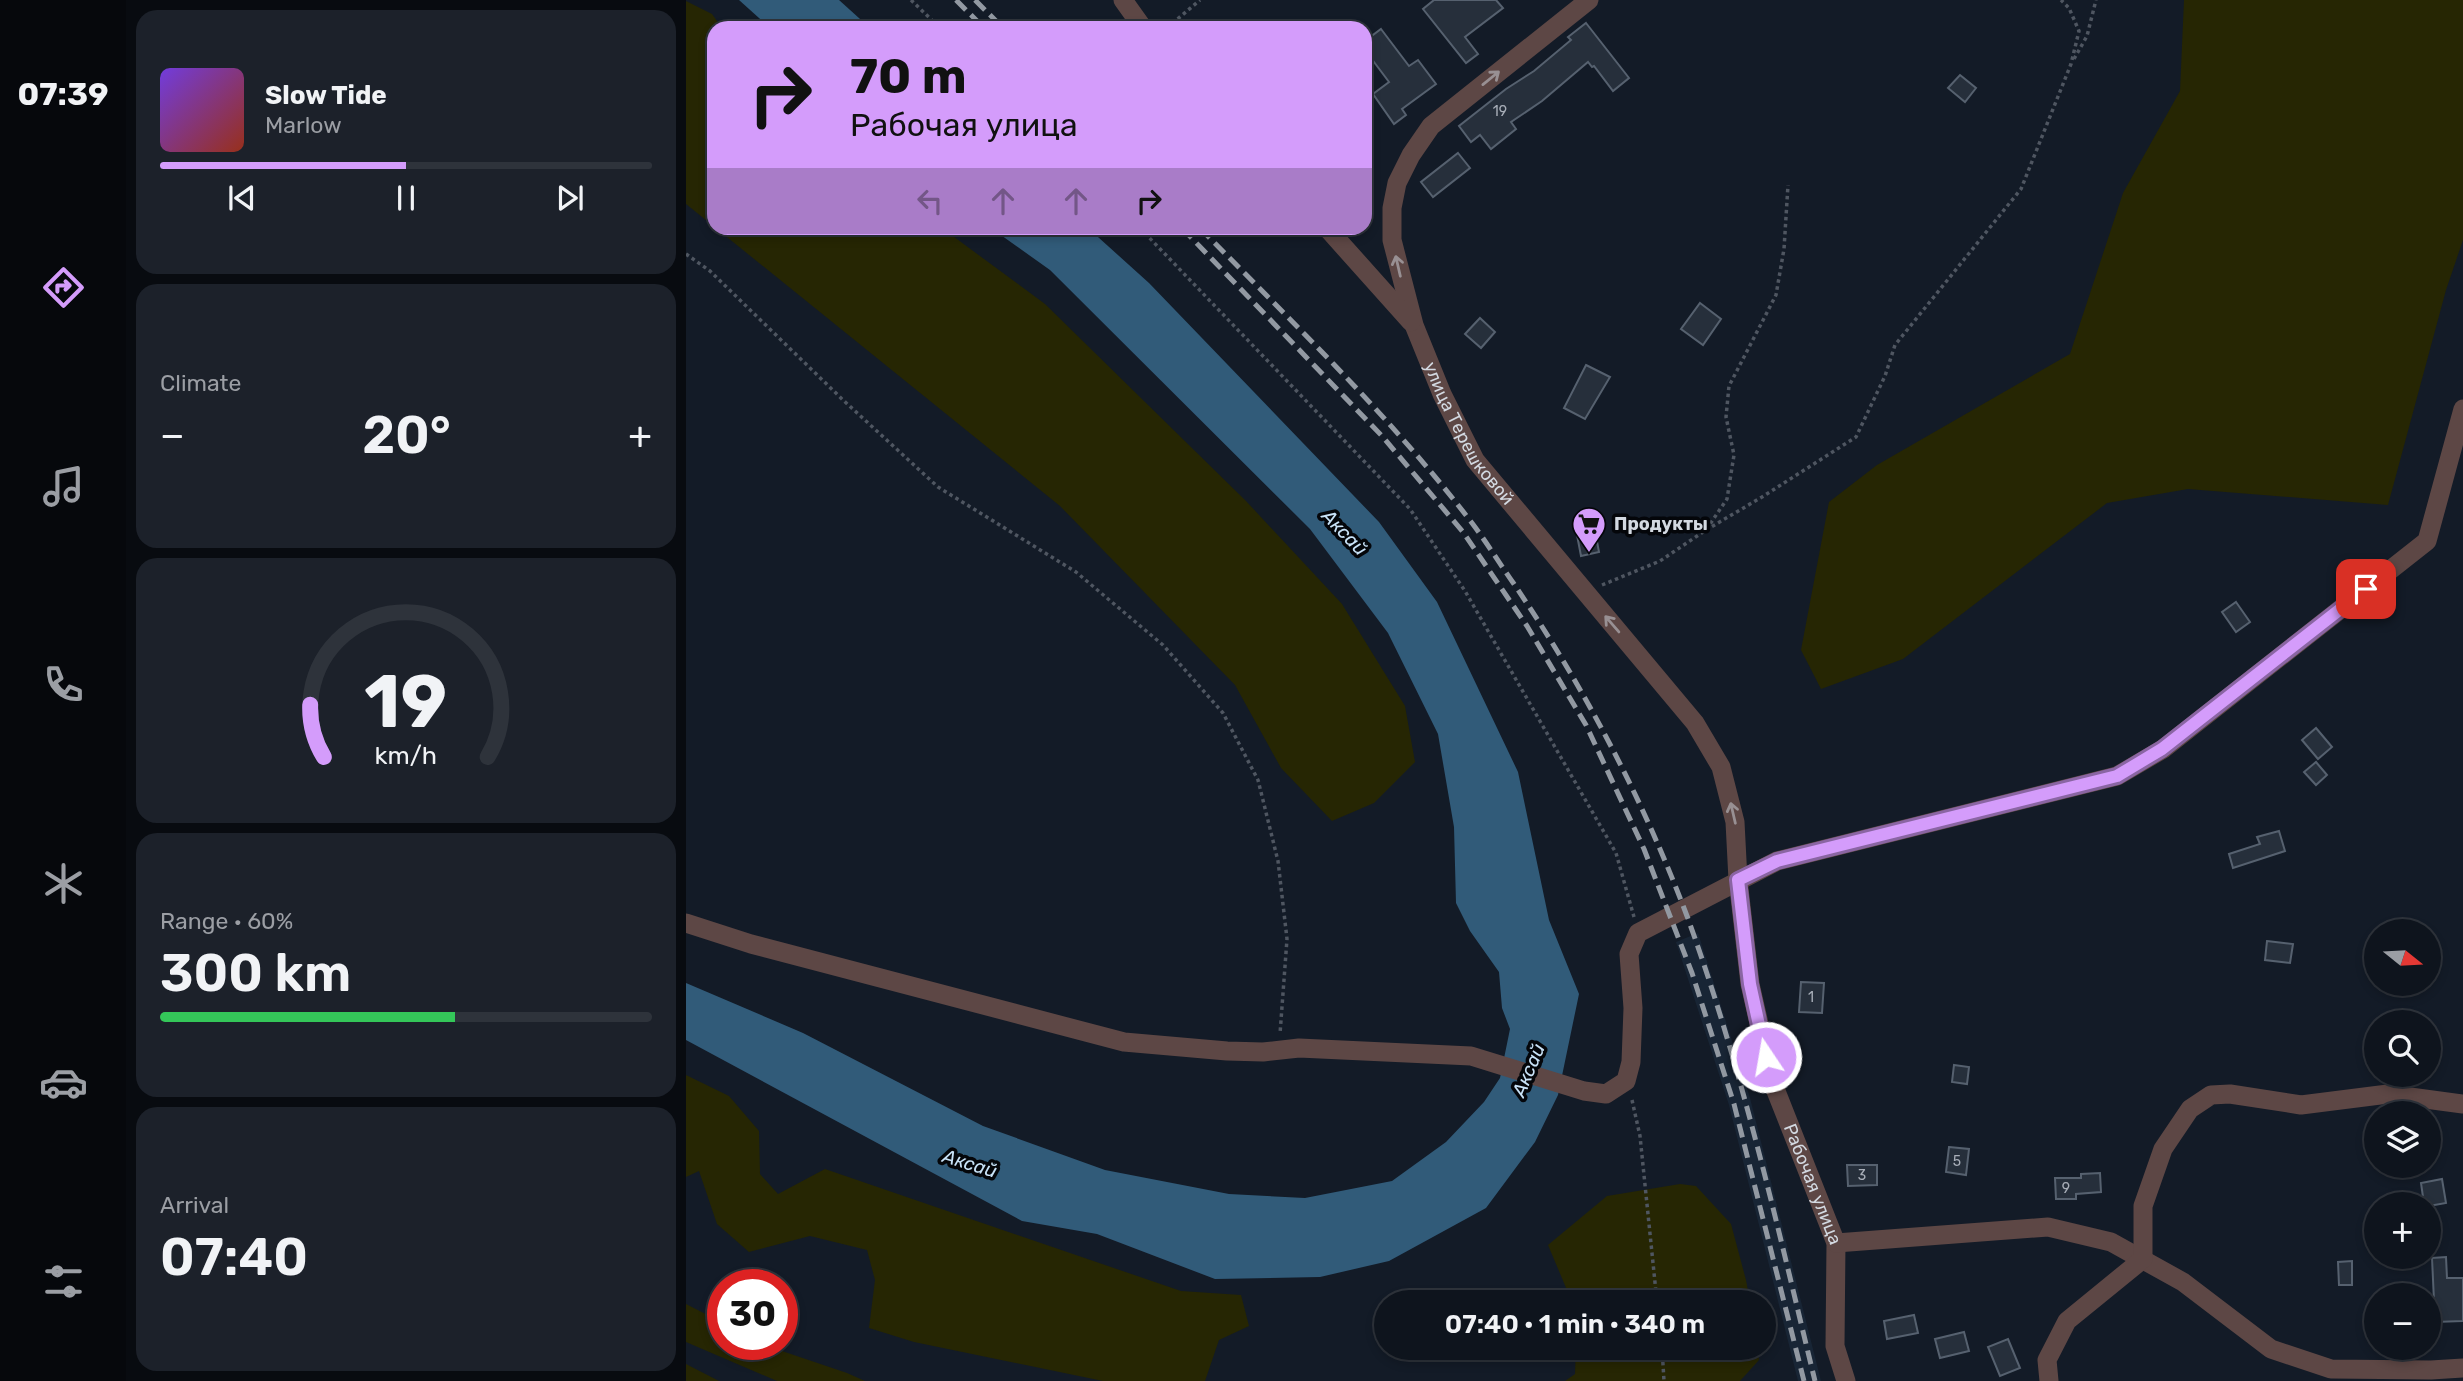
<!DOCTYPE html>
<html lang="en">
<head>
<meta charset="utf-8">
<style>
  body { margin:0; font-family:Rubik,sans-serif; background:#1c212a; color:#f1f3f6; height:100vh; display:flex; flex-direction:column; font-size:26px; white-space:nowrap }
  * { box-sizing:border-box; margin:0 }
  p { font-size:23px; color:#9b9ea4 }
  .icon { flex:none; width:38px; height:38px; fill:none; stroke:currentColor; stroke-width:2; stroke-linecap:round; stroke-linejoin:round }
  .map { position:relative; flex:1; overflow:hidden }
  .panel { display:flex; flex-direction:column; gap:10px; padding:10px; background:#080b10; width:560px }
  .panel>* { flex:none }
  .top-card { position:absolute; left:21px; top:21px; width:665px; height:214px; border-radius:21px; box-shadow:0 4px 10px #0003,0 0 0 2px #2e333b; background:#d49cfb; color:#111; overflow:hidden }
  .needle { width:46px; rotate:108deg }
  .buttons { position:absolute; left:1678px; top:919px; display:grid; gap:14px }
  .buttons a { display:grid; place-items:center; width:77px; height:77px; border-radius:50%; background:#0e141d; box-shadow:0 4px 10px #0003,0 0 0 2px #2e333b; font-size:35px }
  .speed { position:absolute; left:21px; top:1269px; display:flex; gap:14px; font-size:35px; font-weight:700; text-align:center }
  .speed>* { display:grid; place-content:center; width:91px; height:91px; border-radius:50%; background:#0e141d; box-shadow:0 4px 10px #0003,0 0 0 2px #2e333b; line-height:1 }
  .speed .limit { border:10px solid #d22; background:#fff; color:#111 }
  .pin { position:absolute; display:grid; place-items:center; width:60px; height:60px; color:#fff; margin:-30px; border-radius:14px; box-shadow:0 4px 10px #0006 }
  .me { position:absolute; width:77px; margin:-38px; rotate:348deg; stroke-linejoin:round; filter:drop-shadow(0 0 5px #0008) }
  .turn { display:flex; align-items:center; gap:24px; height:147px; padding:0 28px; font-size:32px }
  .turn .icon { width:91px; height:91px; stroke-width:2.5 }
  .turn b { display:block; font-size:49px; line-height:60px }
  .lanes { display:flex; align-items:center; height:66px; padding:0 28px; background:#0003; justify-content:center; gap:35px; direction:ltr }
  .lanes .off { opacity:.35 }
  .big { font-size:52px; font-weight:600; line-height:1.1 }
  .panel .tile { flex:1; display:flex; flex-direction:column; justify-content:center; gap:10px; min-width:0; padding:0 24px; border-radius:21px; background:#1c212a }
  .panel .dial { align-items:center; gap:0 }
  .dial svg { height:182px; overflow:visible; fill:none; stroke:#2e333b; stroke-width:7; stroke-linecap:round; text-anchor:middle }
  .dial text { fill:#f1f3f6; stroke:none }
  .song { display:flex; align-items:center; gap:21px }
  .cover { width:84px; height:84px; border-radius:10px; background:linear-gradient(135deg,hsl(260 70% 55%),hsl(10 70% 35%)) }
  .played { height:7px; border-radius:4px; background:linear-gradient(90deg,#d49cfb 50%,#2e333b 50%) }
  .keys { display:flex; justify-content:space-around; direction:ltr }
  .heat { display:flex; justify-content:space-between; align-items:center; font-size:38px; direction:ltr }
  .charge { height:10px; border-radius:5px; background:linear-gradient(90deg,#34c759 60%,#2e333b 0) }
  .trip { position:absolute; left:688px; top:1290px; width:402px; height:70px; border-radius:35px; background:#0e141d; box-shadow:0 4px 10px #0003,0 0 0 2px #2e333b; font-weight:600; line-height:70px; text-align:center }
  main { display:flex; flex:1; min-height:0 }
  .tabs { display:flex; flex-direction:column; width:126px; justify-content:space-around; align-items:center; background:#06080c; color:#9b9ea4 }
  .tabs .icon { width:49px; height:49px }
  .tabs .active { color:#d49cfb }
  .tabs b { font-size:32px; color:#f1f3f6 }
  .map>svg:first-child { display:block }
  .built { fill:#182535 }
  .green { fill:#262603 }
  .water { fill:#315b79 }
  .building { fill:#262f3b; stroke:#56616f; stroke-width:2 }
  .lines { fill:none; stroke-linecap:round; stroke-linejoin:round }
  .path { stroke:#4f5661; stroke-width:3.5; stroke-dasharray:3.5 3.5; stroke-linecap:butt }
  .minor { stroke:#5d4745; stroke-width:19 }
  .rail { stroke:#9299a2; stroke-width:5; stroke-dasharray:14 7; stroke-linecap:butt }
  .oneway { stroke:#989093 }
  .route-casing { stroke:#8a65a3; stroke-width:18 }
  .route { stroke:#d49cfb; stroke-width:12 }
  .labels { text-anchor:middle; stroke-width:7; stroke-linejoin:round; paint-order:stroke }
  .number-label { font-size:14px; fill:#a8aeb8 }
  .street-label { font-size:18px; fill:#d3d9e1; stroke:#04060a }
  .poi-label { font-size:18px; font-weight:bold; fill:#d3d9e1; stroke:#04060a; text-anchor:start }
  .water-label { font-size:19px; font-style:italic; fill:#c9e3f8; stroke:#04060a }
</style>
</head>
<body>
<main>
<nav class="tabs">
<b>07:39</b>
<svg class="icon active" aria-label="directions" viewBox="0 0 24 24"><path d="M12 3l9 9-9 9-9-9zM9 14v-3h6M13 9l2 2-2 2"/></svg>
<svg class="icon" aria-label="music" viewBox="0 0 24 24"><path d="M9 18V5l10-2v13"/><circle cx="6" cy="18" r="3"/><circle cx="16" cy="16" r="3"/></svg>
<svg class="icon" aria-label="phone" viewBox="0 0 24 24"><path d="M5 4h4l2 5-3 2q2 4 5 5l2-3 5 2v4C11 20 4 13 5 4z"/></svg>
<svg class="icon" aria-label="climate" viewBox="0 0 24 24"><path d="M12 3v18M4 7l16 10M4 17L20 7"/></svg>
<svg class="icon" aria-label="car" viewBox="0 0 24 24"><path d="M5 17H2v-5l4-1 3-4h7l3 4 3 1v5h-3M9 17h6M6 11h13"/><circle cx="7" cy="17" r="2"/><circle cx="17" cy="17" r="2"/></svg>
<svg class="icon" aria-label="filters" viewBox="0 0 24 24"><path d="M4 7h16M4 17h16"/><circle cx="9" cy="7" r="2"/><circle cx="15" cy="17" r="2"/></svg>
</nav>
<section class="panel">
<div class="tile">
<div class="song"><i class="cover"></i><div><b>Slow Tide</b><p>Marlow</p></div></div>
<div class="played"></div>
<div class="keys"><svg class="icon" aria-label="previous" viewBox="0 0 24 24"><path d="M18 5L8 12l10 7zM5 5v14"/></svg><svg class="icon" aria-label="pause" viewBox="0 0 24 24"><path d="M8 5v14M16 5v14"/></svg><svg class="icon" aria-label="next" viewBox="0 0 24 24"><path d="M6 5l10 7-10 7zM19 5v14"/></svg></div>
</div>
<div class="tile"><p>Climate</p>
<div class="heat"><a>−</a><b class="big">20°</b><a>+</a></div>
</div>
<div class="tile dial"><svg viewBox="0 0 100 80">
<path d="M14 69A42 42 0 1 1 86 69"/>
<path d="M14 69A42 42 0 0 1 8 46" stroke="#d49cfb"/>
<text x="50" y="56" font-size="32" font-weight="700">19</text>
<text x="50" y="72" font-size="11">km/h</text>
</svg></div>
<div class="tile"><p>Range · 60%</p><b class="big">300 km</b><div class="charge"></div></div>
<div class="tile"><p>Arrival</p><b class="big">07:40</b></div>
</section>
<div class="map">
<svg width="1777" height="1381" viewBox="0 0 1777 1381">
  <rect width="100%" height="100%" fill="#131b27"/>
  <!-- built -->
  <polygon class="built" points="1012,933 1064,1098 1135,1381 1112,1381 1043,1105 990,942"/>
  <!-- green -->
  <g class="green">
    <polygon points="1498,0 1777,0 1777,240 1760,290 1702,505 1502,489 1421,503 1217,659 1135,689 1115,650 1143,502 1191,465 1384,354 1437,193 1494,91"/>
    <polygon points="0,1 26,14 36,28 28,28 28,228 256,228 359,304 560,501 656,604 719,706 729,762 688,803 646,821 595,768 549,685 374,506 0,204"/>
    <polygon points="0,1075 43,1096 73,1131 74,1174 92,1194 139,1169 495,1291 555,1295 563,1326 533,1340 519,1381 417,1381 228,1342 183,1328 189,1280 181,1250 124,1236 63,1252 31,1224 13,1171 0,1177"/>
    <polygon points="994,1184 1010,1186 1045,1224 1060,1280 1064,1302 886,1302 862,1245 921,1196"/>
    <polygon points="0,1304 37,1323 37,1344 75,1344 161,1373 179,1381 91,1381 0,1342"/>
    <polygon points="890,1348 1071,1348 1073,1360 1054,1381 879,1381 889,1374"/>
    <polygon points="0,1364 33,1381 0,1381"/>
  </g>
  <!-- water -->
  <g class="water">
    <polygon points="53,0 153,0 184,28 84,28"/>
    <polygon points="305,228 402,228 463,283 693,522 751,602 832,772 863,920 893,994 872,1095 849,1142 800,1208 703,1261 634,1277 529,1279 411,1234 336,1221 0,1040 0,983 117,1033 297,1126 419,1170 543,1194 619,1198 706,1181 760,1142 798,1102 814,1078 824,1029 816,1008 813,972 784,931 770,903 768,827 752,734 702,633 624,529 364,270"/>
  </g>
  <!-- building -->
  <g class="building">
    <polygon points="748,0 810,0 817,8 779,37 792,54 780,63 737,9"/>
    <polygon points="900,23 943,78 927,91 908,66 906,67 902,62 856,101 825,122 830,129 805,149 794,135 785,142 773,126 820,89 848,71 885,40 882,37"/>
    <polygon points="695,29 723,66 732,60 750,84 716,109 720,115 708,124 687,94 703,82 679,50 679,41"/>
    <polygon points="1274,75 1290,88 1279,102 1262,88"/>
    <polygon points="772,153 784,168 747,197 735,182"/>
    <polygon points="1014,303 1035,319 1017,345 995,329"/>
    <polygon points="794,318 809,332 795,348 779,334"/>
    <polygon points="900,365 924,377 899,419 878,408"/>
    <polygon points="909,531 913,552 895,556 891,535"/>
    <polygon points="1550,602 1564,622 1550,632 1536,612"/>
    <polygon points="1630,728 1646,747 1632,759 1616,740"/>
    <polygon points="1630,762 1641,775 1630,785 1618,772"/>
    <polygon points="1593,831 1599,851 1547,868 1543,854 1574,844 1571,837"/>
    <polygon points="1581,941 1607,944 1604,963 1579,960"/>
    <polygon points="1115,982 1138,983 1136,1013 1113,1012"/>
    <polygon points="1268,1065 1283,1067 1281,1084 1266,1082"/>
    <polygon points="1263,1147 1283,1149 1280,1175 1260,1172"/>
    <polygon points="1161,1165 1191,1165 1191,1185 1162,1186"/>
    <polygon points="1414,1173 1415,1192 1390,1194 1390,1199 1370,1199 1369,1178 1395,1178 1395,1174"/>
    <polygon points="1756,1179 1760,1203 1743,1206 1738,1204 1735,1183"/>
    <polygon points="1760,1257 1761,1278 1777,1278 1777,1321 1749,1322 1746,1258"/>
    <polygon points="1666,1261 1666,1285 1653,1285 1652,1262"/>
    <polygon points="1228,1315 1232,1333 1201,1339 1198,1321"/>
    <polygon points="1278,1332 1283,1351 1254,1358 1249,1339"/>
    <polygon points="1322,1339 1334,1368 1314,1376 1302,1347"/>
  </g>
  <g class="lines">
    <!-- path -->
    <g class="path">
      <polyline points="225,0 254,28"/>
      <polyline points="481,28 514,0"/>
      <polyline points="1388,59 1401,36 1410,0"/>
      <polyline points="454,228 724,509 779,591 930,853 948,917"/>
      <polyline points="0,254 24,271 157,400 252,487 390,572 477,645 537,713 572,780 592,861 601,939 594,1034"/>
      <polyline points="1020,530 1076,497 1170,437 1199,376 1209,345 1335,189 1385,64 1393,31 1383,8 1375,0"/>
      <polyline points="916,585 974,561 1020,530 1041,499 1048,455 1040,417 1043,386 1090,295 1098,249 1102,185"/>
      <polyline points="946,1100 954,1136 971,1302"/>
      <polyline points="976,1348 978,1381"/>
    </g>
    <!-- minor -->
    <g class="minor">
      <polyline points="437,0 457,28"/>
      <path id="s1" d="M903 0 745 126 725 155 711 183 706 208V240L728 325 756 394 789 460 1009 723 1035 767 1049 822 1052 880 1064 984 1086 1081 1150 1243 1149 1346 1160 1381"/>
      <polyline points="641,228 725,322"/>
      <polyline points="0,923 65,944 438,1042 541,1051 577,1052 613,1048 785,1056 898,1091 920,1094 940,1081 945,1062 947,1008 943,954 952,933 1091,861 1431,776 1477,749 1741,541 1777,409"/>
      <polyline points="1150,1243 1362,1227 1425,1242 1497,1282 1585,1349 1645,1369 1745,1370 1777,1368"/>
      <polyline points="1363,1381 1361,1360 1381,1321 1457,1259 1457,1206 1477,1149 1504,1109 1525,1095 1544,1094 1615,1105 1702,1094 1777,1104"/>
    </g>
    <!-- rail -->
    <g class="rail">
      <polyline points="270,0 298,28"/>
      <polyline points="289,0 317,28"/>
      <polyline points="496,228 696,436 777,532 841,626 900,725 958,849 1006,973 1048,1104 1118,1381"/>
      <path d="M514 228C607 323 705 417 786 523 801 543 814 564 828 584 898 687 957 799 1001 916 1056 1067 1091 1225 1129 1381"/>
    </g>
  </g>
  <!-- one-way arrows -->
  <defs><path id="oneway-shaft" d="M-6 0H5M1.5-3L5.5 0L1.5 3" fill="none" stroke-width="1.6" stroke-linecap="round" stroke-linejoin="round" transform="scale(1.75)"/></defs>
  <g class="oneway">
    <use href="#oneway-shaft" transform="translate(805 78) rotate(-39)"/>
    <use href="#oneway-shaft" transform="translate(712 266) rotate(-103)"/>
    <use href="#oneway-shaft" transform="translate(926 624) rotate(-131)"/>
    <use href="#oneway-shaft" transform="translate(1047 813) rotate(-103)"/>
  </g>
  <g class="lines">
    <defs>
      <polyline id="route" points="1080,1057 1064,984 1052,880 1091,861 1431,776 1476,749 1680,589"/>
    </defs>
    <!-- route casing -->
    <use href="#route" class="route-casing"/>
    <!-- route -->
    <use href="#route" class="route"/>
  </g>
  <!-- icons -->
  <defs>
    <symbol id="supermarket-pin" viewBox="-11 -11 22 30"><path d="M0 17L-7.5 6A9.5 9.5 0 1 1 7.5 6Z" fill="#d49cfb" stroke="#04060a"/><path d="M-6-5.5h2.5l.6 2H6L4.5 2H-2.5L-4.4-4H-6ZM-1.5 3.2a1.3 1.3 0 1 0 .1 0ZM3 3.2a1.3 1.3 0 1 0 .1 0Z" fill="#111"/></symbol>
  </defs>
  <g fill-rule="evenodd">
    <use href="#supermarket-pin" x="884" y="505" width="38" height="52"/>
  </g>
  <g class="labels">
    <!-- number labels -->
    <g class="number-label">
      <text x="814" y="116">19</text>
      <text x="1125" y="1002">1</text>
      <text x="1271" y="1166">5</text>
      <text x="1176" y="1180">3</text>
      <text x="1380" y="1193">9</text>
    </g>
    <!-- street labels -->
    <g class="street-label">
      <text dy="6" stroke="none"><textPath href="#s1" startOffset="536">улица Терешковой</textPath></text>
      <text dy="6" stroke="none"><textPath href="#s1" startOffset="1386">Рабочая улица</textPath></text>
    </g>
    <!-- poi labels -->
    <g class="poi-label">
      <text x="928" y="530">Продукты</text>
    </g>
    <!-- water labels -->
    <g class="water-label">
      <text transform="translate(659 532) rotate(46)" y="7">Аксай</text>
      <text transform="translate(842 1070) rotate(-67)" y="7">Аксай</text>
      <text transform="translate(284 1163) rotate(17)" y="7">Аксай</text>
    </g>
  </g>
</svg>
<div class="buttons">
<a><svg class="needle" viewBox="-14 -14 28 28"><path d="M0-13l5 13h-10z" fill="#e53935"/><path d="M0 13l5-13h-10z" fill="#9b9ea4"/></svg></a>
<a><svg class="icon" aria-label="search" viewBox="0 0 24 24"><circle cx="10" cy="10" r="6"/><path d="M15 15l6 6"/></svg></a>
<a><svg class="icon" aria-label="layers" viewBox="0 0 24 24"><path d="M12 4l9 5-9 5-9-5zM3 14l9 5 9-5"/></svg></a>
<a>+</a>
<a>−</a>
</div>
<div class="speed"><div class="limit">30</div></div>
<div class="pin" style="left:1680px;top:589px;background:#d93025"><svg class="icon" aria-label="arrive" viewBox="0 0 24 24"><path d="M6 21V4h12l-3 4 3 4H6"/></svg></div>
<svg class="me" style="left:1080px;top:1057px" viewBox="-20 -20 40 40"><circle r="17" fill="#d49cfb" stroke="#fff" stroke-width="3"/><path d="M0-11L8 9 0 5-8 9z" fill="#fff"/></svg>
<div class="trip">07:40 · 1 min · 340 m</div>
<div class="top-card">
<div class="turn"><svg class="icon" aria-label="right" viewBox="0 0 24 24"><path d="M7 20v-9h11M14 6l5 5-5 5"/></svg><div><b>70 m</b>Рабочая улица</div></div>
<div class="lanes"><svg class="icon off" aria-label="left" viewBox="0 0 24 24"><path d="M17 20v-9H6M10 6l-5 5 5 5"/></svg><svg class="icon off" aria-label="ahead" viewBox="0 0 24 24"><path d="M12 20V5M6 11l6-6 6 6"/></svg><svg class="icon off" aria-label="ahead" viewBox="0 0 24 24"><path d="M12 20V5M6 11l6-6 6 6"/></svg><svg class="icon" aria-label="right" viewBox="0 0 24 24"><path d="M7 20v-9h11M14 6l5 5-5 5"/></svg></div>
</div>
</div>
</main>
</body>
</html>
